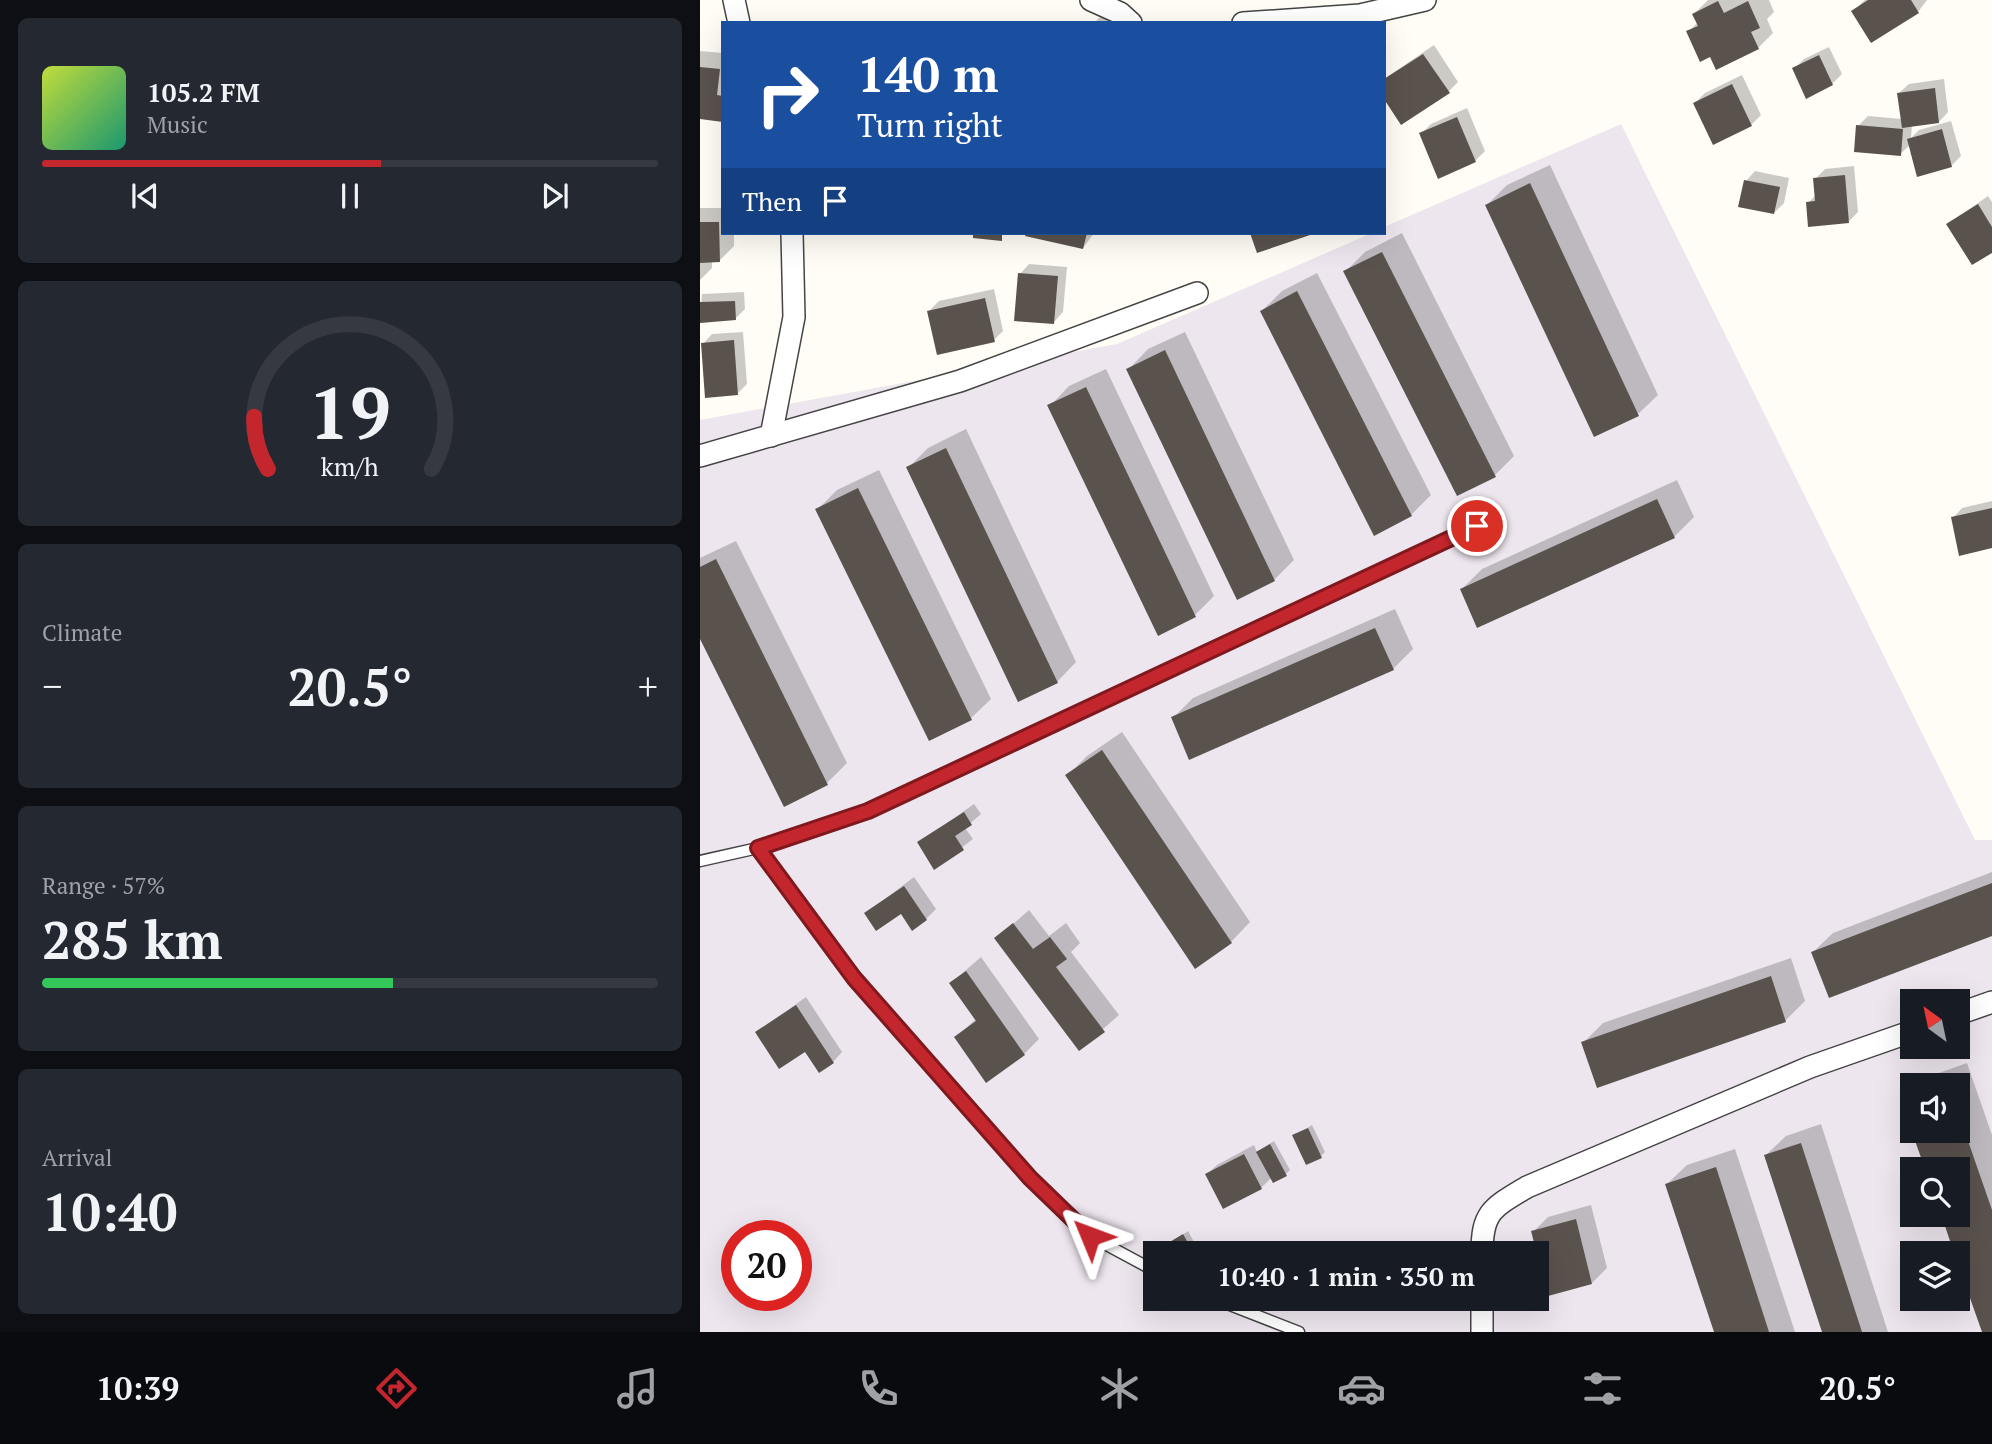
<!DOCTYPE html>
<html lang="en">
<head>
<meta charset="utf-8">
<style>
  body { margin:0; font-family:"PT Serif",serif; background:#242831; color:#f1f3f6; height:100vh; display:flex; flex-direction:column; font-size:26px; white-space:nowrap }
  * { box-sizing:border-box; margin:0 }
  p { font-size:23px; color:#9ea1a6 }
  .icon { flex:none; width:38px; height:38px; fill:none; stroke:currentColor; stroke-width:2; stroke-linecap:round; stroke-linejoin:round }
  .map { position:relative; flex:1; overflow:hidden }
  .details { display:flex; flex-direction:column; gap:18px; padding:18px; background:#0d0f14; width:700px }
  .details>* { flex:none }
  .banner { position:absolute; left:21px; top:21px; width:665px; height:214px; border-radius:0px; box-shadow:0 7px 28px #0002; background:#1a4fa0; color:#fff; overflow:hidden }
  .needle { width:46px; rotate:327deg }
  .controls { position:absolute; left:1200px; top:989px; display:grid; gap:14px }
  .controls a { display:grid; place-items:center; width:70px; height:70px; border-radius:0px; background:#171b24; box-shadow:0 7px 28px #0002; font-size:35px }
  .speed { position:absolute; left:21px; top:1220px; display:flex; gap:14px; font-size:35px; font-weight:700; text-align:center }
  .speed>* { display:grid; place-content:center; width:91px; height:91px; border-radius:50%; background:#171b24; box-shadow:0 7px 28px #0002; line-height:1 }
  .speed .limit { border:10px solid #d22; background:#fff; color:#111 }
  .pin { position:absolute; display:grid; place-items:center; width:60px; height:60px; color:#fff; margin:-30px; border:4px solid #fff; border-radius:50%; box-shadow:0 2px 7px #0007 }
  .me { position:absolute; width:77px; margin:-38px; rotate:314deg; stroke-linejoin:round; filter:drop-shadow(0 0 5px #0008) }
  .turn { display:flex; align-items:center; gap:24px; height:147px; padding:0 21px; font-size:32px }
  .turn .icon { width:91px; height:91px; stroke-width:2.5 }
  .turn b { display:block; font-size:49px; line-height:60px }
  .then { display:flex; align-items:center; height:66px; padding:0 21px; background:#0003; gap:14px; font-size:26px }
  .big { font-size:52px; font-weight:700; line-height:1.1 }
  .details .widget { flex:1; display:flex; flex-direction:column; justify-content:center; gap:10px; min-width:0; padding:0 24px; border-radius:10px; background:#242831 }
  .details .dial { align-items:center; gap:0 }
  .dial svg { height:182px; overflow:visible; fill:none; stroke:#363941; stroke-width:7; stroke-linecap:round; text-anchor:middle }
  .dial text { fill:#f1f3f6; stroke:none }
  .song { display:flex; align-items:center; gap:21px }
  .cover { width:84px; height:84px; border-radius:10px; background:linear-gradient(135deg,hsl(70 70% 55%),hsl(160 70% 35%)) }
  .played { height:7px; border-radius:4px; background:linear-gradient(90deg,#c4262e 55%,#363941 55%) }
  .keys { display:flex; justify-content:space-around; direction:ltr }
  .heat { display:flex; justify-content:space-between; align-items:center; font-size:38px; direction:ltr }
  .charge { height:10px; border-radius:5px; background:linear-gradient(90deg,#34c759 57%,#363941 0) }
  .trip { position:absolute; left:443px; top:1241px; width:406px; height:70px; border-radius:0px; background:#171b24; box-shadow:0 7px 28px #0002; font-weight:700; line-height:70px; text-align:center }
  .dock { display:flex; height:112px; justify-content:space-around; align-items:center; background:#090b0e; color:#9ea1a6 }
  .dock .icon { width:49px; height:49px }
  .dock .active { color:#c4262e }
  .dock b { font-size:32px; color:#f1f3f6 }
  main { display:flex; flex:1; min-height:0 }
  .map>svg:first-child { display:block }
  .industrial { fill:#eee6ef; fill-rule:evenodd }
  .shadow { fill:#0003 }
  .building { fill:#5a524d }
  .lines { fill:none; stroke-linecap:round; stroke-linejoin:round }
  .lane-casing { stroke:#444; stroke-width:13 }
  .street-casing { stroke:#444; stroke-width:24 }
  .lane { stroke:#fff; stroke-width:10 }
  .street { stroke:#fff; stroke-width:21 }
  .route-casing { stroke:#7f191e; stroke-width:18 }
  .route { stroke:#c4262e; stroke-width:12 }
</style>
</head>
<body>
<main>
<section class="details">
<div class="widget">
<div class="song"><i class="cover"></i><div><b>105.2 FM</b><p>Music</p></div></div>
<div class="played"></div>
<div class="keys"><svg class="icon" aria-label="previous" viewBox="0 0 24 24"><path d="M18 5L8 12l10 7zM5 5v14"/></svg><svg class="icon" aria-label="pause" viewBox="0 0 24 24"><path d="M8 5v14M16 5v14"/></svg><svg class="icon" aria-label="next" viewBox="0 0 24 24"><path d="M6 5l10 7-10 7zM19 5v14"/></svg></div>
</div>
<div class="widget dial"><svg viewBox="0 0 100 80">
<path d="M14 69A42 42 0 1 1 86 69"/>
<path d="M14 69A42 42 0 0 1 8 46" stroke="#c4262e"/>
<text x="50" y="56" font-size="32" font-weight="700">19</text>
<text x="50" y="72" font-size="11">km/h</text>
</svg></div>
<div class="widget"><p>Climate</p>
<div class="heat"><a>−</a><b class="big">20.5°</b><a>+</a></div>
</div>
<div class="widget"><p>Range · 57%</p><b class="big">285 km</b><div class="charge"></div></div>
<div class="widget"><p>Arrival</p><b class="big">10:40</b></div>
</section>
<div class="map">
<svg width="1292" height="1332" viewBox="0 0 1292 1332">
  <rect width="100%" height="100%" fill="#fffdf5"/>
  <!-- industrial -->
  <path class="industrial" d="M921 124 1275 840H1292V1332H0V420L417 344 672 233H684V227ZM1213 1001H1258V1046H1213ZM1213 1085H1258V1130H1213ZM1213 1169H1258V1214H1213ZM37 1236H96V1295H37ZM455 1253H836V1298H455ZM1213 1253H1258V1298H1213Z"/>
  <!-- shadow -->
  <g class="shadow">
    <polygon points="1008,0 1069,0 1074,12 1067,19 1073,33 1058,48 1011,55 988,32 998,22 994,14"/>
    <polygon points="1227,0 1218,12 1172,41 1153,11 1165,0"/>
    <polygon points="403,14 433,23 394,23"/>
    <polygon points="734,45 758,82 748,92 684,95 684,79"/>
    <polygon points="1129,47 1142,74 1132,84 1094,69 1104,59"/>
    <polygon points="0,51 23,53 23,120 0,117"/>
    <polygon points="1042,75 1061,115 1051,125 995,103 1005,93"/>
    <polygon points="1244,79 1248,112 1239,122 1212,125 1211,138 1219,130 1251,121 1261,156 1251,166 1210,145 1200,154 1158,126 1168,116 1202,119 1199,93 1209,84"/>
    <polygon points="767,108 785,151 775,161 721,134 731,124"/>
    <polygon points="850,165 958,395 938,414 787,205 807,185"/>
    <polygon points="1154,166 1158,212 1149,221 1108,203 1116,195 1115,179 1125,169"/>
    <polygon points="1055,171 1089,178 1084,203 1074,213 1046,181"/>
    <polygon points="1288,196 1292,202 1292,251 1248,224"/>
    <polygon points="0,208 23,208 23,233 34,233 34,246 19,261 12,261 12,268 0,280"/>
    <polygon points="327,233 394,233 383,248"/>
    <polygon points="702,233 814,456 795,475 646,271 665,252"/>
    <polygon points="329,264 367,267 363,312 354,322 320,274"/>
    <polygon points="617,273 731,495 711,515 562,311 582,291"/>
    <polygon points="294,289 303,331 294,340 229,311 239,301"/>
    <polygon points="44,292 45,309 35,319 0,321 2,294"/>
    <polygon points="43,332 47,384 37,394 3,344 12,334"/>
    <polygon points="485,332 594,560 574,580 538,597 429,369 448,349"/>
    <polygon points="406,369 514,596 495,615 350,406 369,386"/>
    <polygon points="266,429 376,662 357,682 208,468 228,448"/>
    <polygon points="179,470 291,699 271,718 117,510 137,490"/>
    <polygon points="977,480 994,517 974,537 762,589 782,569"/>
    <polygon points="1292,501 1292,546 1253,518 1262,508"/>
    <polygon points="36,541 147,763 127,783 0,635 0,558"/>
    <polygon points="695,609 713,649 693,669 473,718 493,698"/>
    <polygon points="422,732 550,922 531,942 367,776 387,756"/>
    <polygon points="274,804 281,814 265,828 273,839 235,868 219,843"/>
    <polygon points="1292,872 1292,935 1113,952 1133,933"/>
    <polygon points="214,877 236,909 226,919 212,928 201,912 166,913"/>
    <polygon points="329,910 349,936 366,923 380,943 371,952 419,1015 380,1049 297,938"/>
    <polygon points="281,957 339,1039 324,1054 256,1037 276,1019 251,983"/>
    <polygon points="1091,958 1105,1001 1085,1021 883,1043 903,1023"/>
    <polygon points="106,997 142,1052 133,1062 57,1032"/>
    <polygon points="1267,1063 1292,1135 1292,1332 1284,1332 1256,1253 1258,1169 1227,1169 1258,1130 1258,1085 1215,1085 1222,1079"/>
    <polygon points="1213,1088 1213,1130 1202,1099"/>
    <polygon points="1121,1124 1188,1332 1124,1332 1066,1155 1086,1136"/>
    <polygon points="612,1125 625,1152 621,1156 594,1136"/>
    <polygon points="574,1141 590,1170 586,1174 572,1177 561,1188 507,1174 517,1165 554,1145 557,1152"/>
    <polygon points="1035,1149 1095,1332 1016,1332 967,1184 987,1165"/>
    <polygon points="891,1205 907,1268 892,1283 833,1232 848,1217"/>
    <polygon points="488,1231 495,1244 482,1253 476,1253 471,1243"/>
  </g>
  <!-- building -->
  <g class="building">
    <polygon points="1168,0 1211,0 1219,13 1171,43 1151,11"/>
    <polygon points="1018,1 1024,13 1048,1 1060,28 1051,32 1059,49 1016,70 1010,57 1000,62 986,31 998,26 992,14"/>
    <polygon points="723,54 750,93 701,125 684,99 684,79"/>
    <polygon points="1119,55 1133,85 1106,99 1092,68"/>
    <polygon points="0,67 20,69 17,95 23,96 23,122 0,119"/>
    <polygon points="1032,84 1052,126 1013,145 993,103"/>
    <polygon points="1235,88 1239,123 1202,128 1197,93"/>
    <polygon points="757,117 776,162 738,179 719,133"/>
    <polygon points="1156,125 1203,129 1201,156 1154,152"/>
    <polygon points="1242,129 1252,167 1217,177 1207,139"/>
    <polygon points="1145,175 1149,223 1108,227 1106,202 1115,201 1113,178"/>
    <polygon points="1044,180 1080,187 1074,214 1038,207"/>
    <polygon points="830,183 939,416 894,437 785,205"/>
    <polygon points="1278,204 1292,227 1292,253 1272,265 1246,224"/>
    <polygon points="0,222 19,222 20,262 0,263"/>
    <polygon points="273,233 302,233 302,241 273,238"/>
    <polygon points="326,233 387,233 383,249 325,236"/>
    <polygon points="550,233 616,233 557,253"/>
    <polygon points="682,252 796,477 757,496 643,271"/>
    <polygon points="318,273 358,276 354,324 314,321"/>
    <polygon points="597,291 712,516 674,536 560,311"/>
    <polygon points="285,298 295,342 237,355 227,311"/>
    <polygon points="35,301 36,320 0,323 0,302"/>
    <polygon points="34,340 38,395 5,398 1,343"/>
    <polygon points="465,350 575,581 537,600 426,369"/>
    <polygon points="386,387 496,617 458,636 347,405"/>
    <polygon points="246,448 358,683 318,702 206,467"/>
    <polygon points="158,488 272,720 229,741 115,509"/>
    <polygon points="957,499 975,538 777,628 760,589"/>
    <polygon points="1292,508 1292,548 1259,556 1251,517"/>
    <polygon points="16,559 128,785 84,807 0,639 0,567"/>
    <polygon points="675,628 694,670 489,760 471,717"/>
    <polygon points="402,750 532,943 495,969 365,775"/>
    <polygon points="264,812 272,825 255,836 264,850 234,870 217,842"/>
    <polygon points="1292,883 1292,936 1129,998 1111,952"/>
    <polygon points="204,886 227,920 212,931 201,914 176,931 164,913"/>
    <polygon points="313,923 333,949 350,937 367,959 356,967 405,1032 379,1051 294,938"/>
    <polygon points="266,971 325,1055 286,1083 254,1037 276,1021 249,983"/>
    <polygon points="1071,976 1086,1022 897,1088 881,1042"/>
    <polygon points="96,1005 134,1063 119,1073 105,1052 79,1069 55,1032"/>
    <polygon points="1213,1094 1213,1130 1258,1130 1259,1115 1292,1210 1292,1332 1282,1332 1258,1264 1258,1253 1254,1253 1241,1214 1258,1214 1258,1169 1225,1169 1200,1098"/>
    <polygon points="608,1128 622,1158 606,1165 592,1135"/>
    <polygon points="1101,1143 1162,1332 1122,1332 1064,1155"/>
    <polygon points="570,1144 587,1176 573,1183 556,1152"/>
    <polygon points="544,1154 562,1189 523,1209 505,1174"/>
    <polygon points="1016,1167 1069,1332 1014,1332 965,1184"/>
    <polygon points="876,1219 892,1284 848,1296 831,1231"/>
    <polygon points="483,1234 492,1250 474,1253 468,1243"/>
  </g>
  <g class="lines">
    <defs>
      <g id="lane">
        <polyline points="58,848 154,978 330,1178 390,1236 455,1271"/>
        <polyline points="0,861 58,848 168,811 777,526"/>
        <polyline points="512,1298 599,1332"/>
      </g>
      <g id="street">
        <polyline points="34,0 39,23"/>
        <polyline points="391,0 420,13 431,23"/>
        <polyline points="543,23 660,15 725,0"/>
        <polyline points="71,436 94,317 92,233"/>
        <polyline points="0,456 260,381 497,293"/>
        <polyline points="1258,1014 1292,1002"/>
        <path d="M782 1253C782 1212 792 1208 827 1187L1110 1067 1213 1031"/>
        <polyline points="782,1298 782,1332"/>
      </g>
    </defs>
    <!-- lane casing -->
    <use href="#lane" class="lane-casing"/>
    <!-- street casing -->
    <use href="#street" class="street-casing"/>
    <!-- lane -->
    <use href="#lane" class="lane"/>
    <!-- street -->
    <use href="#street" class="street"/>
  </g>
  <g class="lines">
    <defs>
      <polyline id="route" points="390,1236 330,1178 154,978 58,848 168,811 777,526"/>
    </defs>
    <!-- route casing -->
    <use href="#route" class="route-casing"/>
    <!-- route -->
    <use href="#route" class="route"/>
  </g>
</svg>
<div class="controls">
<a><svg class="needle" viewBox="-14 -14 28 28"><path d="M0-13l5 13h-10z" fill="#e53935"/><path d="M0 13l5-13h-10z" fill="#9ea1a6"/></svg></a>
<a><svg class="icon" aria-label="sound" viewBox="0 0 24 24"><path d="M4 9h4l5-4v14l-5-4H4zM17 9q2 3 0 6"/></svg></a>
<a><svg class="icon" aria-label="search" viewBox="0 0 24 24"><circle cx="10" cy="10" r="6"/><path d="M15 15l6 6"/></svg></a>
<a><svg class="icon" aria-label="layers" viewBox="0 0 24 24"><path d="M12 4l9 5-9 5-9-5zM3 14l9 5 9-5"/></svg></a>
</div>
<div class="speed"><div class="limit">20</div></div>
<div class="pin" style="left:777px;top:526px;background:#d93025"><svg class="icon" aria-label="arrive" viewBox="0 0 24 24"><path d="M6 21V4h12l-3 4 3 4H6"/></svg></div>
<svg class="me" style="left:390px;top:1236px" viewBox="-20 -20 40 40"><path d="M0-17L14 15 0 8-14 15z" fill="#c4262e" stroke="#fff" stroke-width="4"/></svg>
<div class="trip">10:40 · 1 min · 350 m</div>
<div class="banner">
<div class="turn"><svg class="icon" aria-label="right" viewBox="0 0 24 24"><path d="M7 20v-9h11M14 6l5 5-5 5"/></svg><div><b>140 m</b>Turn right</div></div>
<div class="then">Then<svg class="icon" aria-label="arrive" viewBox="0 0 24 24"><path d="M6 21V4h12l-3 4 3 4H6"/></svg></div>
</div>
</div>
</main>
<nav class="dock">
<b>10:39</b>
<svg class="icon active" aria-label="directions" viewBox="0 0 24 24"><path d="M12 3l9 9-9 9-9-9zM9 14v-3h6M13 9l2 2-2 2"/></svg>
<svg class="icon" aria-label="music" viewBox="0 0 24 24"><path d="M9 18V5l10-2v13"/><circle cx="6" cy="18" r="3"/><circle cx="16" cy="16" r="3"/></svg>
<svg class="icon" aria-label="phone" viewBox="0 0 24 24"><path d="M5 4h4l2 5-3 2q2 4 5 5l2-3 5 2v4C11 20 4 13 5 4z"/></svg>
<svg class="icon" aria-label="climate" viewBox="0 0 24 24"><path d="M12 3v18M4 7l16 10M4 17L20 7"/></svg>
<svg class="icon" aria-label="car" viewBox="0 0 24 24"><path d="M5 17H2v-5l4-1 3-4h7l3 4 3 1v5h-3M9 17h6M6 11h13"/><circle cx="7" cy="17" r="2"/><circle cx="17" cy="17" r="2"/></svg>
<svg class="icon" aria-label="filters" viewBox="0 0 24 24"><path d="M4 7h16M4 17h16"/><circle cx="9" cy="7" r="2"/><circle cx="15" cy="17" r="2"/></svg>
<b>20.5°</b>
</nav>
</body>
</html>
